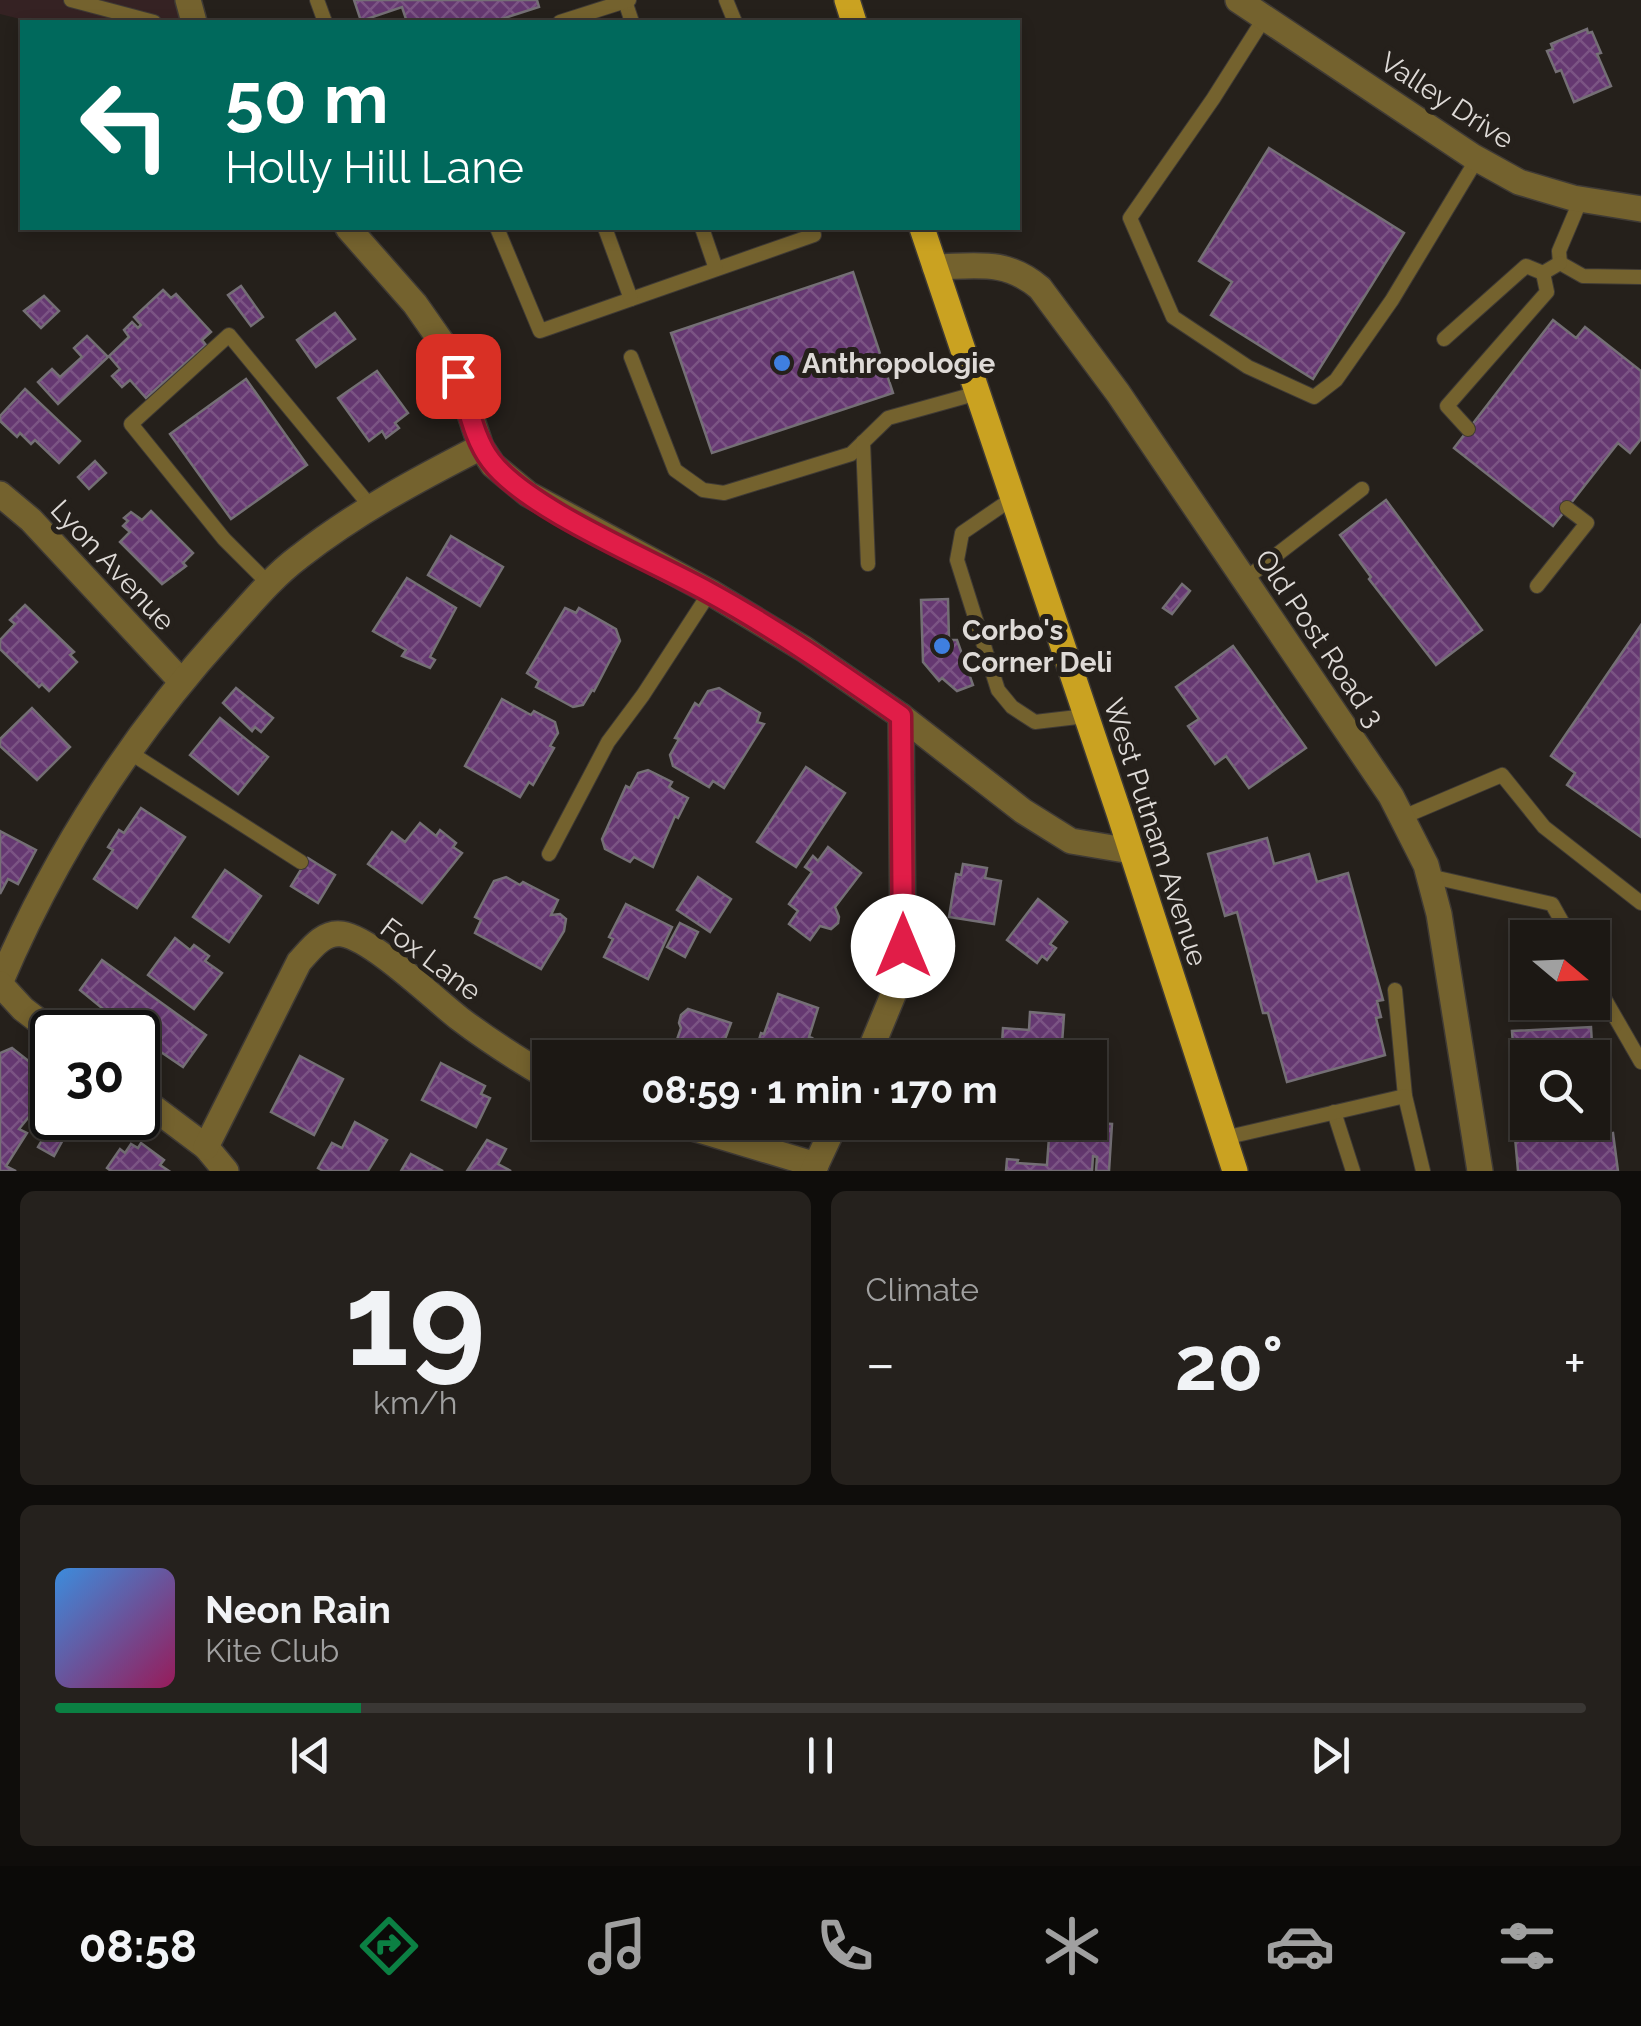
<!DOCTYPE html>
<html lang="en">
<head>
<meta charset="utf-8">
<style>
  body { margin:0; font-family:Raleway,sans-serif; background:#25211d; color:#f1f3f6; height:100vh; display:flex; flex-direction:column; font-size:38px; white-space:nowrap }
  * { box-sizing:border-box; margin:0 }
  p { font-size:32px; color:#a0a0a0 }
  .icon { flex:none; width:55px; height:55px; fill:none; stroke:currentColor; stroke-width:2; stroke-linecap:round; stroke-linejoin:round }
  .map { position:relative; height:1171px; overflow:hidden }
  .panel { display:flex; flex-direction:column; gap:20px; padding:20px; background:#0f0d0b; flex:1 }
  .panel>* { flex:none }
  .hud { position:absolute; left:20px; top:20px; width:1000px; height:210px; border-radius:0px; box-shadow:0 5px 15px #0003,0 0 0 2px #3a3734; background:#00695c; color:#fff; overflow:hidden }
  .needle { width:65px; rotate:109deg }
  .tools { position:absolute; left:1510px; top:920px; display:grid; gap:20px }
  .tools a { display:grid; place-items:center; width:100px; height:100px; border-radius:0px; background:#1c1814; box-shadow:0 5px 15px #0003,0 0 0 2px #3a3734; font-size:50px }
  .speed { position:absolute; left:30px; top:1010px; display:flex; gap:20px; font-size:50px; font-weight:700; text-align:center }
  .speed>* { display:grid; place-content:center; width:130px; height:130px; border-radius:50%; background:#1c1814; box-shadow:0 5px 15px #0003,0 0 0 2px #3a3734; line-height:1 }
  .speed .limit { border:5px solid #111; border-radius:15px; background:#fff; color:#111 }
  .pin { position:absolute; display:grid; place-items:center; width:85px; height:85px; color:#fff; margin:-42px; border-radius:20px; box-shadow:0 5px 15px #0006 }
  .me { position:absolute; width:110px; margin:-55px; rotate:0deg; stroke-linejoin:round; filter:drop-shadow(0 0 8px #0008) }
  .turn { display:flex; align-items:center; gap:35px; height:210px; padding:0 40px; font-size:45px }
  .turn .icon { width:130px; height:130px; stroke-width:2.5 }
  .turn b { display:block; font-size:70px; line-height:85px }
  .big { font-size:75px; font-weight:700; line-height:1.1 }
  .panel .card { flex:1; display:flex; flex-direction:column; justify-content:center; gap:15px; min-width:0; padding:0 35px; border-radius:15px; background:#25211d }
  .panel .dial { align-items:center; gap:0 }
  .dial b { font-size:130px; line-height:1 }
  .song { display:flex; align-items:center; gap:30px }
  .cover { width:120px; height:120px; border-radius:15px; background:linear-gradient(135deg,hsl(210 70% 55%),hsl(330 70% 35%)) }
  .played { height:10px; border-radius:5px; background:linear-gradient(90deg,#0b8043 20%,#3a3734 20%) }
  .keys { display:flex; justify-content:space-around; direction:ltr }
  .heat { display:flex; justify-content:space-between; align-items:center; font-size:55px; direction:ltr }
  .panel .tiles { flex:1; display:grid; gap:20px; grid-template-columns:1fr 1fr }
  .card:last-child { grid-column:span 2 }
  .trip { position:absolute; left:532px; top:1040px; width:575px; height:100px; border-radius:0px; background:#1c1814; box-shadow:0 5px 15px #0003,0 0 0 2px #3a3734; font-weight:700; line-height:100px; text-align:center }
  .tab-bar { display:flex; height:160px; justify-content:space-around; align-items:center; background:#0b0a08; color:#a0a0a0 }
  .tab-bar .icon { width:70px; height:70px }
  .tab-bar .current { color:#0b8043 }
  .tab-bar b { font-size:45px; color:#f1f3f6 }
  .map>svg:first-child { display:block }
  .industrial { fill:#352223 }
  .building { fill:url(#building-cross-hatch); stroke:#746f75; stroke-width:2.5 }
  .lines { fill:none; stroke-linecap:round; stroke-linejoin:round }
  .service-casing { stroke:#3f3a35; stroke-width:16 }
  .minor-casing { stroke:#3f3a35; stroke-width:28 }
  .primary-casing { stroke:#3f3a35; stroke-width:28 }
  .service { stroke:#74622e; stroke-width:14 }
  .minor { stroke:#74622e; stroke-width:25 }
  .primary { stroke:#caa221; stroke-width:25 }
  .route-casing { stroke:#92132f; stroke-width:25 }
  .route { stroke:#e11d48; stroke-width:18 }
  .shop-dot { fill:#3f7fe0; stroke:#25201b; stroke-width:4 }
  .labels { text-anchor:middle; stroke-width:10; stroke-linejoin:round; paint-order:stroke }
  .street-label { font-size:28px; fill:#dedad7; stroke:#25201b }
  .poi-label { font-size:28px; font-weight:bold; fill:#dedad7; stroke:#25201b; text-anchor:start }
</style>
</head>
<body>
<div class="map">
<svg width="1641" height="1171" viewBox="0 0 1641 1171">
  <defs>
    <pattern id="building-cross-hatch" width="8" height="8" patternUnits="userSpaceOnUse" patternTransform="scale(2.5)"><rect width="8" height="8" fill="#653871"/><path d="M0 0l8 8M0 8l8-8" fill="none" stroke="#7b5484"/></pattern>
  </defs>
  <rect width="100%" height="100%" fill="#25201b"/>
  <!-- industrial -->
  <polygon class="industrial" points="0,0 194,0 201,22 32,22 0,14"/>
  <!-- building -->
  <g class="building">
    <polygon points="354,0 537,0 539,7 492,22 407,22 402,7 361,21"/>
    <polygon points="1587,29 1588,33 1592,32 1601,53 1597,54 1611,86 1574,102 1561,70 1556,72 1547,51 1553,49 1551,44"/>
    <polygon points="1269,148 1404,233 1313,379 1211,315 1232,282 1199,261"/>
    <polygon points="853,272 893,393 712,453 671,333"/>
    <polygon points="241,286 263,317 251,326 228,295"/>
    <polygon points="163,290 171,298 176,294 211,332 202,340 206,345 146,398 130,380 122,387 112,376 120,369 109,356 129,337 124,330 132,322 138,328 141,325 134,317"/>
    <polygon points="44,296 59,311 41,328 24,311"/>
    <polygon points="335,313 355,339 316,367 297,340"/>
    <polygon points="1553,320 1576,338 1585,327 1641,371 1641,439 1630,453 1618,443 1553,526 1454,448"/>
    <polygon points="87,336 108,357 58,404 38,382 52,369 60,377 82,357 74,348"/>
    <polygon points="377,371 408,413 395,423 399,428 386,438 382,431 369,441 338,398"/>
    <polygon points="246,379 307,465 231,519 170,434"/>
    <polygon points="25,389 80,441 59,463 35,440 31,444 20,433 17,437 0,421 0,416"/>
    <polygon points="95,461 106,473 89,489 78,477"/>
    <polygon points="1386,500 1482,630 1436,665 1369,579 1371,577 1340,535"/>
    <polygon points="151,511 193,553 183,563 186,566 162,584 120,542 130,532 123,526 128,521 124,518 131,512 142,520"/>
    <polygon points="451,536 503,567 480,606 428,575"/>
    <polygon points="407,578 456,608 430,657 435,660 430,668 402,656 406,650 373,631"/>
    <polygon points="1182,584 1190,591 1172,614 1163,608"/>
    <polygon points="948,599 949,640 957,640 973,685 957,691 942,678 939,681 923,662 921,600"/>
    <polygon points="25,605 74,652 70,655 77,662 49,691 42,684 39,687 0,649 0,640 15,624 10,620"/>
    <polygon points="565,608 576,613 579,608 616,629 620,641 594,691 592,690 583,705 573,707 536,687 539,681 527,673"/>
    <polygon points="1641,625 1641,837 1567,785 1575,773 1551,756"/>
    <polygon points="1233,646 1306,748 1249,788 1226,756 1215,764 1188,726 1199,719 1176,687"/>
    <polygon points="236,688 273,718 261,732 255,727 252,731 223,703"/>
    <polygon points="719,688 760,713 757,722 764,724 724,788 713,781 709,787 673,766 670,755 679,739 675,738 695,703 699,706 708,691"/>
    <polygon points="502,699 531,715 534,711 555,722 558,733 550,746 554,748 533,785 529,782 520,797 465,766"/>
    <polygon points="32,708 70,747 37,780 0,746 0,739"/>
    <polygon points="220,718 268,757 238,794 190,755"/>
    <polygon points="806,767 845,793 796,867 757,842"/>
    <polygon points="648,770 672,782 669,787 673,790 688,798 678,818 675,816 653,867 634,857 630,862 605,849 602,839 626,786 630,788 638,773"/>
    <polygon points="141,808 185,837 137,908 94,879 113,850 108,847 119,830 124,833"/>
    <polygon points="420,823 436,836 440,830 456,843 453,847 462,853 422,903 368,864 392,832 405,842"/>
    <polygon points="0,831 36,850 18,884 8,879 0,894"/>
    <polygon points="1267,838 1274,864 1309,854 1317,882 1348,873 1383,1000 1377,1001 1381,1017 1376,1018 1385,1055 1287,1082 1268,1013 1263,1013 1237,912 1225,916 1208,854"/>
    <polygon points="828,847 861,873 835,907 839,917 838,923 831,929 820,926 810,940 789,924 798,911 789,904 812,872 805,867 813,856 818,861"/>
    <polygon points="308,858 335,875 318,903 291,886"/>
    <polygon points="963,864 987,868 985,878 1001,881 994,924 949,917 956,874 961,875"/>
    <polygon points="225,870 261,896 229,942 193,917"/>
    <polygon points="506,877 520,885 523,882 558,900 551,915 560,914 566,919 564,931 541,969 475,933 481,920 475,917 494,881"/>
    <polygon points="698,877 731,899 710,932 677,910"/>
    <polygon points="1038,899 1067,922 1050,944 1056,948 1047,960 1042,956 1037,963 1007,940"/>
    <polygon points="626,904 672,927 648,979 604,957 613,939 609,937"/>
    <polygon points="680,923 698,932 685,957 667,947"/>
    <polygon points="175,938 190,950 194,945 209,956 205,961 222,973 194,1009 148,975"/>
    <polygon points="102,960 206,1035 183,1067 152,1046 155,1042 150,1038 147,1041 130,1028 131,1025 128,1023 126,1026 113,1015 115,1013 110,1010 108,1013 80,990"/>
    <polygon points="778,994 818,1008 809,1037 812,1038 802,1058 757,1058 762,1041 759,1040 761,1033 764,1034"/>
    <polygon points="688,1009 731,1023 718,1058 671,1057 681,1028 679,1023 681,1015"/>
    <polygon points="1030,1012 1064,1015 1061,1058 1001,1058 1003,1028 1029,1030"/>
    <polygon points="1591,1027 1595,1098 1592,1098 1592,1058 1528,1058 1528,1102 1517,1103 1512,1031"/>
    <polygon points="12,1048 45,1074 44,1077 52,1082 52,1088 19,1129 27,1133 6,1166 16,1171 0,1171 0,1053"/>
    <polygon points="300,1056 343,1079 314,1135 271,1112"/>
    <polygon points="441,1063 485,1086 481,1094 490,1098 476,1127 422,1100"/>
    <polygon points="1090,1110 1096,1111 1095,1123 1112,1124 1109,1171 1096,1171 1097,1157 1093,1156 1092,1171 1006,1171 1007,1159 1018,1160 1017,1163 1047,1165 1049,1137 1040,1136 1041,1122 1090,1122"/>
    <polygon points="55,1118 71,1125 54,1156 38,1147"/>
    <polygon points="355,1122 387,1140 368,1171 323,1171 318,1168 332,1143 342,1148"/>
    <polygon points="1593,1123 1595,1137 1613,1133 1618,1171 1518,1171 1515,1137"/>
    <polygon points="487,1140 506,1149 498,1164 511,1171 467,1171"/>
    <polygon points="141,1143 164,1160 160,1165 169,1171 111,1171 107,1168 120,1149 125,1153 131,1144 138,1148"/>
    <polygon points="411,1154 443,1171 401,1171"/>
  </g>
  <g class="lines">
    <defs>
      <g id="service">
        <polyline points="71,0 154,22"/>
        <polyline points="317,0 325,22"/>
        <polyline points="726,0 735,22"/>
        <polyline points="625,1 632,22"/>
        <polyline points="1265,17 1213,99 1130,218 1173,317 1248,367 1314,397 1336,380 1392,300 1477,159"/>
        <polyline points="560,22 629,0"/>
        <polyline points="497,228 540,331 814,235 811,228"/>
        <polyline points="605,228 631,299"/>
        <polyline points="702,228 716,269"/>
        <polyline points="1560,263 1583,276 1641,277"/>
        <polyline points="1560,263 1559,251 1581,199"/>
        <polyline points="1444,339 1526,266 1543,273"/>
        <polyline points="631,357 675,470 703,490 724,493 851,454 888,418 978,393"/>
        <polyline points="1468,429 1447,406 1547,292 1543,273 1560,263"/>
        <polyline points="863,442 868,564"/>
        <polyline points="1013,498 962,533 957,560 998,690 1012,707 1035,722 1086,716"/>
        <polyline points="1244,580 1362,489"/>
        <polyline points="269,584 224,539 131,424 229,335 371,507"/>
        <polyline points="1537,586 1587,523 1567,508"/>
        <polyline points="129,752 301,862"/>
        <polyline points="1403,817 1502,775 1544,827 1641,903"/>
        <polyline points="549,854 608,742 643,695 710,592"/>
        <polyline points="1429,876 1552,904 1571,938"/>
        <polyline points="1592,977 1641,1062"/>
        <polyline points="1395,990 1405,1096"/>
        <polyline points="1334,1112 1353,1171"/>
        <polyline points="1224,1138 1405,1096 1423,1171"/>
      </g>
      <g id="minor">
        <polyline points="188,0 194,22"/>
        <polyline points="1238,0 1472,156 1519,182 1573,198 1641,209"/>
        <polyline points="348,228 415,304 450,354 481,447 493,465 528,494 710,592 804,649 901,716 1023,811 1071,841 1131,851"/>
        <path d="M935 267C977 266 1006 259 1040 288L1118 393 1391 796 1426 865 1439 914 1480 1171"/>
        <polyline points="0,494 31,520 181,681"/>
        <path d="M0 983C55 854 131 736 225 632 248 607 271 578 299 557 355 513 418 479 481 447"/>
        <polyline points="0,984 23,1009 53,1032"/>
        <polyline points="867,1058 898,983 903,946 901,716"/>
        <polyline points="138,1096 206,1147 226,1171"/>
        <polyline points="673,1122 816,1165"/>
        <path d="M206 1147 299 962C310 950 323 931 342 934 373 939 433 998 460 1019 489 1041 519 1060 550 1078"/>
        <polyline points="813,1171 836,1122"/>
      </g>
      <g id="primary">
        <polyline points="847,0 854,22"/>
        <polyline points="922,228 1119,813 1235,1171"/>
      </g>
    </defs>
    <!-- service casing -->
    <use href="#service" class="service-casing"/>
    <!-- minor casing -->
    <use href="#minor" class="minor-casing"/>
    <!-- primary casing -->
    <use href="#primary" class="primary-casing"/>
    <!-- service -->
    <use href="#service" class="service"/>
    <!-- minor -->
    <use href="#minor" class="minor"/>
    <!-- primary -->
    <use href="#primary" class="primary"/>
  </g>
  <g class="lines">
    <defs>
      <path id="route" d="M458 376C468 403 473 438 491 461 527 509 651 560 707 591 775 628 838 672 901 716L903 946"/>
    </defs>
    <!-- route casing -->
    <use href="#route" class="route-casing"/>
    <!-- route -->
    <use href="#route" class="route"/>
  </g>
  <!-- markers -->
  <g class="shop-dot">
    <circle cx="782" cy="363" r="10"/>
    <circle cx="942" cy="646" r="10"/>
  </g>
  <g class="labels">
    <!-- street labels -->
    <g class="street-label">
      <text transform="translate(1447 100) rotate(33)" y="10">Valley Drive</text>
      <text transform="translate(113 565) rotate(47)" y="10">Lyon Avenue</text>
      <text transform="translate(1320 638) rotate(56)" y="10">Old Post Road 3</text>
      <text transform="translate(1156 832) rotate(72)" y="10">West Putnam Avenue</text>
      <text transform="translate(431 959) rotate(37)" y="10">Fox Lane</text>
    </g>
    <!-- poi labels -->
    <g class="poi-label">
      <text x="802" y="373">Anthropologie</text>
      <text x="962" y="640">Corbo's<tspan x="962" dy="32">Corner Deli</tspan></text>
    </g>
  </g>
</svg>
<div class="tools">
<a><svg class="needle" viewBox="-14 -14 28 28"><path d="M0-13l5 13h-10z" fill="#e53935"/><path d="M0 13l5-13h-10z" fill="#a0a0a0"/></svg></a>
<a><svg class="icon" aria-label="search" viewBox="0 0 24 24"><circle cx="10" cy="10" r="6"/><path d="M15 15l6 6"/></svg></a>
</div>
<div class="speed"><div class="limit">30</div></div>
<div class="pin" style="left:458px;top:376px;background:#d93025"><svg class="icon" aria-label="arrive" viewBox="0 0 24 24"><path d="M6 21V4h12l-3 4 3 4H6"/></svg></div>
<svg class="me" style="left:903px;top:946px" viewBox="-20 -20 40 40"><circle r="19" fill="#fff"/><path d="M0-13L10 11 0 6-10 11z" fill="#e11d48"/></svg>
<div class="trip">08:59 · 1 min · 170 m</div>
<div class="hud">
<div class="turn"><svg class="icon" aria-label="left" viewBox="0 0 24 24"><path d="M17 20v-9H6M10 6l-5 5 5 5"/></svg><div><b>50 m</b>Holly Hill Lane</div></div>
</div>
</div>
<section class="panel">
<div class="tiles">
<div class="card dial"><b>19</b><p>km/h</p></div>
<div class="card"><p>Climate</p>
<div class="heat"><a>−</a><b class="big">20°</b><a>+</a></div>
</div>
<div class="card">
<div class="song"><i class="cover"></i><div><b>Neon Rain</b><p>Kite Club</p></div></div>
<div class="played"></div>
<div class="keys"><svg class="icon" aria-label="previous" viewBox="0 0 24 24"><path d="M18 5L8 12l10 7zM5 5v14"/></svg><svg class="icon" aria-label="pause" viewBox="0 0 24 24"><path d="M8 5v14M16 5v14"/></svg><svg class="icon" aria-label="next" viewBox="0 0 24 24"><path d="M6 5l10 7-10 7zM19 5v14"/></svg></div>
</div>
</div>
</section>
<nav class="tab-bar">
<b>08:58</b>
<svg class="icon current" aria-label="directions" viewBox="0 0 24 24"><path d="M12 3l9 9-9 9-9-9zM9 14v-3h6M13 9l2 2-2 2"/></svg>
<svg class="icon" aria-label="music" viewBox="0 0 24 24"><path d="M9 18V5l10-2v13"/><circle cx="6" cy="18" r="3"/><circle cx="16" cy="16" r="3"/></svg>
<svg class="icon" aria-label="phone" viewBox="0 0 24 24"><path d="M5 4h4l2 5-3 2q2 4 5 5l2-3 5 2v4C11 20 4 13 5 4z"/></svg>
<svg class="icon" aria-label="climate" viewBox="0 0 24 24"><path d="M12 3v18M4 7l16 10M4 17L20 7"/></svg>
<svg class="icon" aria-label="car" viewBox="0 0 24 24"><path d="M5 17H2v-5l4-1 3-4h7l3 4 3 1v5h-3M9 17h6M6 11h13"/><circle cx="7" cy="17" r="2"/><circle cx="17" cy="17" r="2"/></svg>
<svg class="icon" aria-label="filters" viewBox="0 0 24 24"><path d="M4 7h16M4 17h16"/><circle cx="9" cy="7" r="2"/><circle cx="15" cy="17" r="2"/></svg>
</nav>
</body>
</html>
